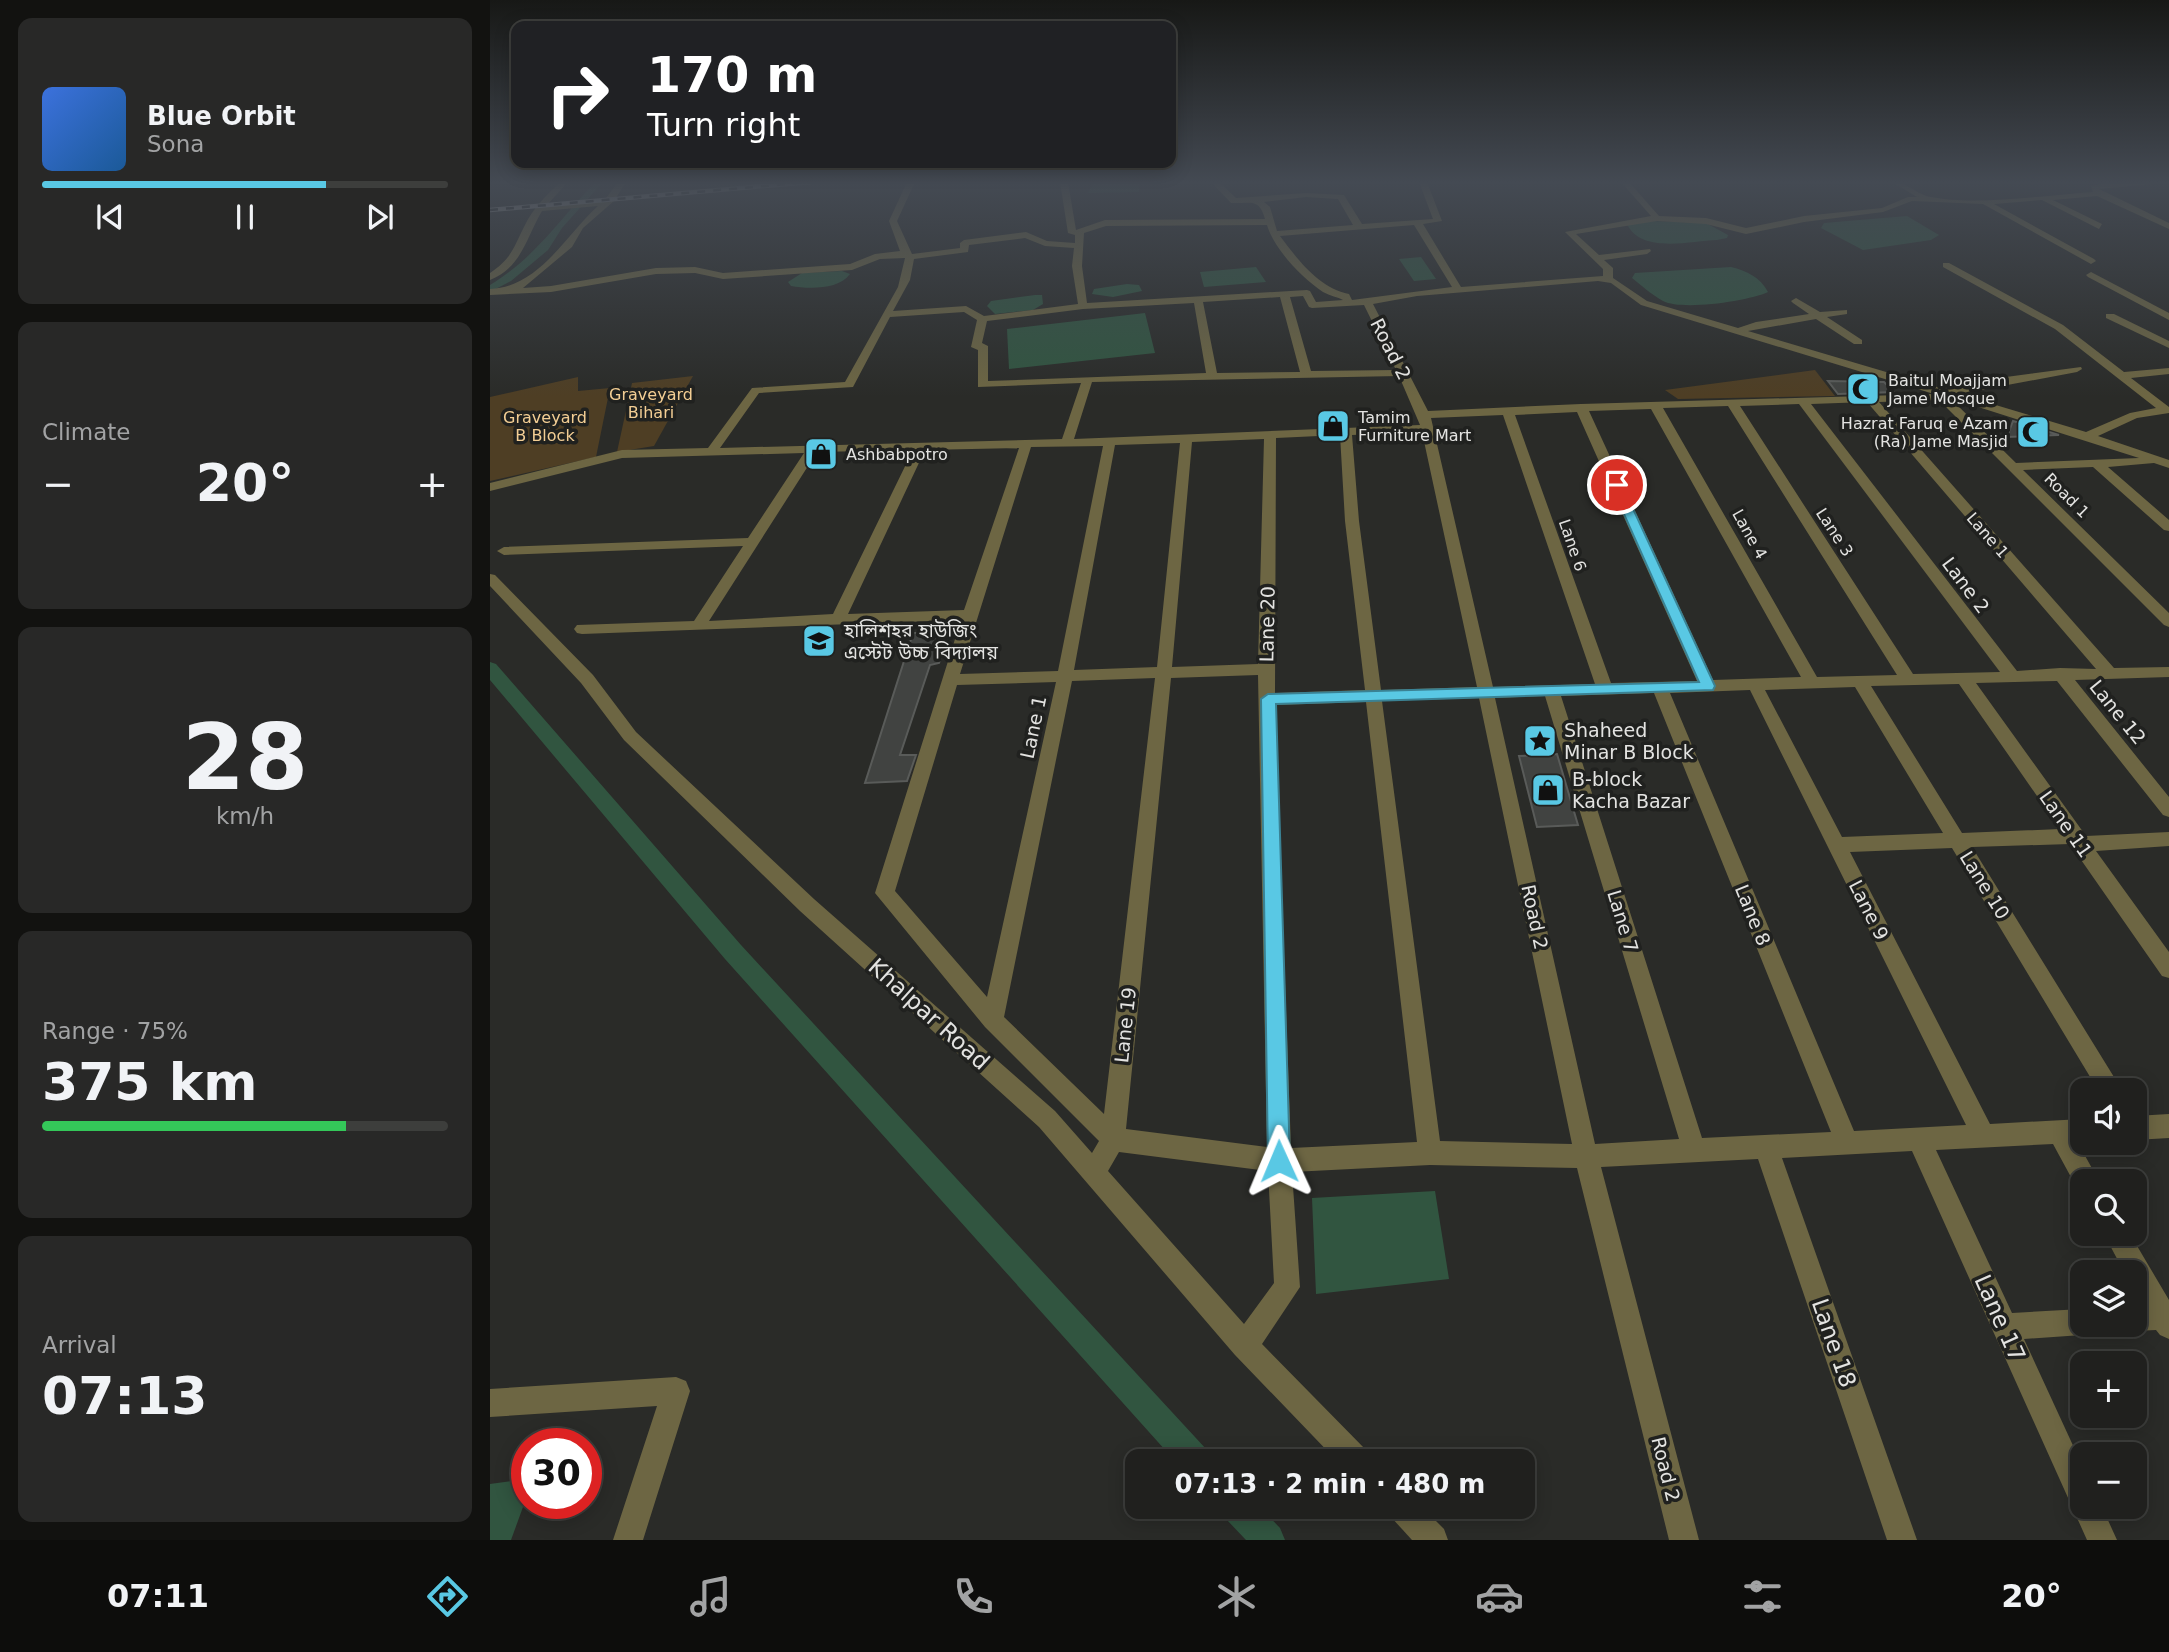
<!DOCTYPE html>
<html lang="en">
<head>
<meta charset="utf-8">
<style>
  body { margin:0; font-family:"DejaVu Sans","Noto Sans Bengali",sans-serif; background:#282827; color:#f1f3f6; height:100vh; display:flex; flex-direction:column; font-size:26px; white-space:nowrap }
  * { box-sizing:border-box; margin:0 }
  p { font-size:23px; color:#a2a3a4 }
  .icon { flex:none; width:38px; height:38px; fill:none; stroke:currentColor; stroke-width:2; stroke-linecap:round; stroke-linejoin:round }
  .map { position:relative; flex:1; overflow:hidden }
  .sheet { display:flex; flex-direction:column; gap:18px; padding:18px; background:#121210; width:490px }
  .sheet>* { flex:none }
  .top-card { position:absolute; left:21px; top:21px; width:665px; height:147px; border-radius:14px; box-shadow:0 4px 18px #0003,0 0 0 2px #3d3e3c; background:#202124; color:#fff; overflow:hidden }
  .tools { position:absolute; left:1580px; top:1078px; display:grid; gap:14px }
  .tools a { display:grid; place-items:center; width:77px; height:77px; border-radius:14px; background:#20201e; box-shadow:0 4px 18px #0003,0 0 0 2px #3d3e3c; font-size:35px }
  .speed { position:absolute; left:21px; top:1428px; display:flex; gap:14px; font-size:35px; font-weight:700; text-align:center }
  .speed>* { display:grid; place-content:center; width:91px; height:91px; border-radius:50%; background:#20201e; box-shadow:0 4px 18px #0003,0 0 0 2px #3d3e3c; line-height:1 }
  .speed .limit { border:10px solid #d22; background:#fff; color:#111 }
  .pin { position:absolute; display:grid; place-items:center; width:60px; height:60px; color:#fff; margin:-30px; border:4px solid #fff; border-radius:50%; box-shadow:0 2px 7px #0007 }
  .me { position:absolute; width:77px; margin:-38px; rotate:359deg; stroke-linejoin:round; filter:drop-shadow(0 0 5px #0008) }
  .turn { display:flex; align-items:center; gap:24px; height:147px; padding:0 21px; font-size:32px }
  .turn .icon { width:91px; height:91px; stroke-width:2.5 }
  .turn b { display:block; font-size:49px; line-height:60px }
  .big { font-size:52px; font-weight:700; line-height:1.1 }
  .sheet .card { flex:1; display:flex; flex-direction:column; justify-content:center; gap:10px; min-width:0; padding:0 24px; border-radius:14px; background:#282827 }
  .sheet .dial { align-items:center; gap:0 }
  .dial b { font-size:91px; line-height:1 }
  .song { display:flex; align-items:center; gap:21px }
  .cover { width:84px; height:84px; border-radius:10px; background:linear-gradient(135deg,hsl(220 70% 55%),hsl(210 70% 35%)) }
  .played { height:7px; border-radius:4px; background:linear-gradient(90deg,#59c8e4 70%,#3d3e3c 70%) }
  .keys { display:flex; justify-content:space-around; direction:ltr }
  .heat { display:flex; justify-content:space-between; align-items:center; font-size:38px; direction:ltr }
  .charge { height:10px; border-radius:5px; background:linear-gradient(90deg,#34c759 75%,#3d3e3c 0) }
  .trip { position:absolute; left:635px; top:1449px; width:410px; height:70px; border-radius:14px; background:#20201e; box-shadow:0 4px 18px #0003,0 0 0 2px #3d3e3c; font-weight:700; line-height:70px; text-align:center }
  .tabs { display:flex; height:112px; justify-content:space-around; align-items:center; background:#0d0d0c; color:#a2a3a4 }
  .tabs .icon { width:49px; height:49px }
  .tabs .selected { color:#59c8e4 }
  .tabs b { font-size:32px; color:#f1f3f6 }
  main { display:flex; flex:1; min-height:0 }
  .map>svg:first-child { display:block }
  .green { fill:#4e3e24 }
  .water { fill:#315540 }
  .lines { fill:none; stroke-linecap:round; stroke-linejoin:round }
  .canal { fill:#315540; fill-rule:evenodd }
  .building { fill:#414341; stroke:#595b59; stroke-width:2 }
  .minor { fill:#6d6643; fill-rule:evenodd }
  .rail-casing { stroke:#a0a09e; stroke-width:4.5 }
  .rail { stroke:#20211f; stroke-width:2.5; stroke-dasharray:8; stroke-linecap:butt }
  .route { fill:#59c8e4; stroke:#3a8294; stroke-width:2 }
  .labels { text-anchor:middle; stroke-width:7; stroke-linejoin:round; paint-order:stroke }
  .far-poi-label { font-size:16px; fill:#e3e3e1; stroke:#20211f; text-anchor:start }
  .far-park-label { font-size:16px; fill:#f3ce94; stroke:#20211f }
  .far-street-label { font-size:16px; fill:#e3e3e1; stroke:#20211f }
  .street-label { font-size:19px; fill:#e3e3e1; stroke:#20211f }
  .poi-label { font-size:19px; fill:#e3e3e1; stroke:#20211f; text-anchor:start }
  .near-street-label { font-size:23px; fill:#e3e3e1; stroke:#20211f }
</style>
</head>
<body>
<main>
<section class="sheet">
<div class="card">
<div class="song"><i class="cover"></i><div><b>Blue Orbit</b><p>Sona</p></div></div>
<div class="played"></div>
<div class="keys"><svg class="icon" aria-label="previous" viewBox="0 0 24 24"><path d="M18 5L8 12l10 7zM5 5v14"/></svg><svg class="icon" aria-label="pause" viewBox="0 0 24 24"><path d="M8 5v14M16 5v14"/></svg><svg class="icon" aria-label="next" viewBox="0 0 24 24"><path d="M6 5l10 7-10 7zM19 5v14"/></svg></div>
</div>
<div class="card"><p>Climate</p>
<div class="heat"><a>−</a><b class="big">20°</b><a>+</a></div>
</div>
<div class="card dial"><b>28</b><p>km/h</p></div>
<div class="card"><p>Range · 75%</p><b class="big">375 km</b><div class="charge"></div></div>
<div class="card"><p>Arrival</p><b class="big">07:13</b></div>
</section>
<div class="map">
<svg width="1679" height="1540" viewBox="0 0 1679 1540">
  <rect width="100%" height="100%" fill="#2a2b28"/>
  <!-- green -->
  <g class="green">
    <polygon points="1325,370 1345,396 1188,399 1175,390"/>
    <polygon points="203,376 164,446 127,452 142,383"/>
    <polygon points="88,377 88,391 120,388 106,457 0,481 0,397"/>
  </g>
  <!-- water -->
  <g class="water">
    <polygon points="649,182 649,192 598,193 603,183"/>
    <polygon points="1417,216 1449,235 1441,240 1373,250 1331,228 1334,223"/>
    <path d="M1160 221 1216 223 1238 235 1237 238 1227 240C1200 241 1151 254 1137 224Z"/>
    <polygon points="931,257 946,279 924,281 909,259"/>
    <polygon points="766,267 776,282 714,287 710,272"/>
    <path d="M1241 267C1257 271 1270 277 1278 292 1259 301 1192 311 1173 301 1162 295 1151 285 1142 278L1145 273Z"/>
    <path d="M352 271 360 274C348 290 319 289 301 286L298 282 312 273Z"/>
    <polygon points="637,284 649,285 652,291 623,297 602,294 604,289"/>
    <polygon points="545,295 552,295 553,304 543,310 505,314 497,306 501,301"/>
    <polygon points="655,313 665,353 519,369 517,329"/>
    <polygon points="945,1191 959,1279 826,1294 822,1198"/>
    <polygon points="37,1479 37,1496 21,1540 0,1540 0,1484"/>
  </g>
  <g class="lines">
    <!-- canal -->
    <g class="canal">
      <path d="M105 182H113L72 228 58 250 21 281 0 292V285C45 258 70 219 105 182Z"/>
      <polygon points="0,662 6,664 251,945 717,1450 722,1461 685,1461 235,959 0,680"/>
      <polygon points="732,1507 770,1507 790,1528 795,1540 756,1540 736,1519"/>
    </g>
  </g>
  <!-- building -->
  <g class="building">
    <polygon points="1338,381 1394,382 1404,392 1348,394"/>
    <polygon points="1523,421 1569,435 1517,437"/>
    <polygon points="460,632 449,663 440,665 410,755 426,755 417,781 375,783 423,633"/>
    <polygon points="1067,754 1088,825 1047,827 1029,756"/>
  </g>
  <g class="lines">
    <!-- minor -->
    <g class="minor">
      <path d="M70 182H78L56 206 114 201 128 182H136L124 201 93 228 82 247 33 288 61 286 166 268 205 267 233 273 360 264 385 254 410 251 399 221 417 182H425L407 221 422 254 470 248V243L474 240 536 232 557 241 585 243V235L578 233 570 182H578L586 230 615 220 775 219C769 197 760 204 741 203L721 182H729L746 198 816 193 854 195 872 224 943 219 929 182H937L952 221 933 224 971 287 1113 276V269L1075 232 1161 216 1131 182H1139L1169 216 1216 218 1256 228 1314 216 1392 208 1418 197H1427L1402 182C1418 182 1427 195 1441 197 1485 206 1557 195 1603 192L1601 186 1610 184 1667 182 1663 184 1609 189 1679 223V229L1607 196 1563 200 1612 224 1609 229 1552 200 1504 204 1604 259 1606 261 1601 264 1493 204 1422 201 1393 212 1314 222 1256 234 1216 224 1167 221 1086 234 1109 255 1160 249 1161 251 1157 254 1114 260 1123 268V278L1157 301 1248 328 1266 322 1319 314 1303 303 1301 301 1306 298 1330 312 1357 310V314L1337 317 1372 340V344H1364L1326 319 1258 331 1457 390 1516 377 1591 367 1592 369 1587 372 1469 394 1596 432 1640 413 1666 408 1565 329 1453 267V263H1459L1573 325 1634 372 1679 368V374L1641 378 1679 407V413L1647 418 1608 436 1679 460V468L1664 463 1618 467 1679 520V531L1674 530 1603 467 1533 470 1679 613V627L1674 625 1449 400 1389 402 1624 668 1679 667V677L1585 680 1679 797V817L1673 815 1567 681 1486 683 1596 836 1679 832V846L1606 851 1679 952V978L1672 976 1580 844 1482 847 1632 1090H1608L1462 848 1360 852 1500 1124 1592 1119V1143H1588L1609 1181H1592V1191L1588 1190 1563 1144 1446 1150 1522 1313 1592 1309V1325H1604L1601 1331 1592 1335 1534 1339 1592 1465V1507H1612L1627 1540H1597L1422 1151 1292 1158 1427 1540H1397L1268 1159 1111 1167 1209 1540H1179L1087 1168 940 1165 802 1172 810 1287 772 1344 877 1451 881 1461H847L745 1355 549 1127 310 911 134 740 91 683 0 586V574L5 575 103 675 146 732 324 899 565 1111 602 1153 609 1141 495 1027 385 893 471 620 92 634 87 633 84 629 87 625 204 621 253 546 14 555 7 551 14 547 258 538 314 453 132 458 0 491V483L132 450 218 448 262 388 355 382 408 287 415 258 390 259 362 270 233 279 205 273 166 274 61 292 0 295V289C49 287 75 236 108 206L52 211C36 238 32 267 0 280V273C23 257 23 248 35 225 43 208 57 195 70 182ZM816 197 848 199 863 225 787 231 780 207 774 202ZM777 225C784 249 812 278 833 292 840 296 848 297 853 300L826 302 820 291 817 290 597 303 592 266 594 233 616 226ZM924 225 962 287 862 300 859 294C829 288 808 260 790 236ZM535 238 555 246 584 248 582 266 588 304 494 316 476 306 403 311 420 280 424 259 478 252 479 245ZM1108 281 1121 283 1151 305 1444 394 1091 404 938 411 883 304 927 296ZM813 296 819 307 822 308 874 305 906 370 821 371 800 297ZM790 297 810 372 727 373 713 302ZM704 303 716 373 498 381V346L492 343 497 321 593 309ZM474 312 487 320 481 347 488 350V387L591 383 572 439 230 448 269 393 363 387 400 317ZM909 376 930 425 584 439 602 382ZM1460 398 1649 458 1526 463ZM1377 402 1606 669 1570 668 1527 671 1321 404ZM1309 404 1510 672 1423 674 1250 406ZM1238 406 1407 675 1327 677 1173 408ZM1161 409 1311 677 1223 680 1099 411ZM1087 412 1207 681 1121 683 1025 415ZM1013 415 1105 684 1003 687 941 418ZM932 432 987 687 891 690 869 521 862 435ZM850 435 855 521 875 690 785 693 786 438ZM774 439 768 664 682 667 702 442ZM690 443 667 667 584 670 625 445ZM613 446 568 671 470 674 541 447ZM529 448 474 610 358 614 435 450ZM423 450 343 614 219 621 327 452ZM768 675 777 1147 636 1129 681 678ZM665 678 614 1114 514 1017 582 681ZM566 682 497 997 405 891 467 685ZM1469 684 1570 829 1472 833 1381 686ZM1365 687 1453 833 1352 837 1275 690ZM1260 690 1476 1125 1364 1131 1180 693ZM1164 693 1341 1132 1212 1138 1071 696ZM1055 696 1189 1139 1105 1144 1005 698ZM989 698 1082 1144 950 1141 892 701ZM876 702 927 1142 801 1148 785 705ZM629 1152 778 1171 784 1283 754 1324 618 1171Z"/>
      <polygon points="1601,272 1679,313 1679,320 1598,277 1596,275"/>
      <polygon points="1616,314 1624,314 1679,341 1679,348 1616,318"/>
      <polygon points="1679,1114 1679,1138 1645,1140 1645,1116"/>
      <polygon points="1614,1234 1640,1234 1679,1300 1679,1339 1670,1335 1666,1330 1645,1331 1636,1327 1635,1325 1645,1325 1645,1305 1652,1304 1645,1292 1645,1272 1634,1272"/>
      <polygon points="186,1377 196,1381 200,1391 153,1540 123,1540 167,1406 0,1417 0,1389"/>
      <polygon points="896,1507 932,1507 954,1529 958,1540 922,1540 901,1517"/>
    </g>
    <defs>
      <polyline id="rail" points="0,210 321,182"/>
    </defs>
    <!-- rail casing -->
    <use href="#rail" class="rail-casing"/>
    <!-- rail -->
    <use href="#rail" class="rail"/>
  </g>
  <!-- sky -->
  <linearGradient id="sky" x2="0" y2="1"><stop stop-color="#171816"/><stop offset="0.46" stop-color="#444a53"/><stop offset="1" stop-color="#444a53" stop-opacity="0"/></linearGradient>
  <rect width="1679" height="397" fill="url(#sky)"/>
  <!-- route -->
  <polygon class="route" points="1123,483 1132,485 1225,686 1223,690 786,704 800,1161 797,1169 789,1172 781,1169 778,1161 771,699 778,694 1209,682 1121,485"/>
  <!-- icons -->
  <defs>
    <symbol id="mosque-square" viewBox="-11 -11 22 22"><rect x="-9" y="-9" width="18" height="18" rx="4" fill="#59c8e4" stroke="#20211f"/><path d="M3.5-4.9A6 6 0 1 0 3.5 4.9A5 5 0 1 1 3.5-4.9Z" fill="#111"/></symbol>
    <symbol id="shop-square" viewBox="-11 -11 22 22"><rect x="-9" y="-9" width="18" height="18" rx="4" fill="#59c8e4" stroke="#20211f"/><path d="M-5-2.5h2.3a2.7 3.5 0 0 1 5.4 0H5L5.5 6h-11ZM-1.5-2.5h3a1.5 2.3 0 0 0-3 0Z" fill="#111"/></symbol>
    <symbol id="school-square" viewBox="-11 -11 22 22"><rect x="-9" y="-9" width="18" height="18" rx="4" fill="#59c8e4" stroke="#20211f"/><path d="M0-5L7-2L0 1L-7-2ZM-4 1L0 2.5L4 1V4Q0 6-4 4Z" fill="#111"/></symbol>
    <symbol id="sight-square" viewBox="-11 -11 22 22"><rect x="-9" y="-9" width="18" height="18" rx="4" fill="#59c8e4" stroke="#20211f"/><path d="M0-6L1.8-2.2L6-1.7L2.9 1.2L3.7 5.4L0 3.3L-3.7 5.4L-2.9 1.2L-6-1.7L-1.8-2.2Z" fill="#111"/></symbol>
  </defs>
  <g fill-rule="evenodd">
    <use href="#mosque-square" x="1354" y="370" width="38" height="38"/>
    <use href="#shop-square" x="824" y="407" width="38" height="38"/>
    <use href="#mosque-square" x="1524" y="413" width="38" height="38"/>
    <use href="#shop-square" x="312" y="435" width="38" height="38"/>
    <use href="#school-square" x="310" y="622" width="38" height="38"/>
    <use href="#sight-square" x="1031" y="722" width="38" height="38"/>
    <use href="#shop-square" x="1039" y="771" width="38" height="38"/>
  </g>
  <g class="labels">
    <!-- far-poi labels -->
    <g class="far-poi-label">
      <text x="1398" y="386">Baitul Moajjam<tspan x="1398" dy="18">Jame Mosque</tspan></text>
      <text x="868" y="423">Tamim<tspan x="868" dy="18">Furniture Mart</tspan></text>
      <text x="1518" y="429" text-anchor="end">Hazrat Faruq e Azam<tspan x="1518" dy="18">(Ra) Jame Masjid</tspan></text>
      <text x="356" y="460">Ashbabpotro</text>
    </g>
    <!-- far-park labels -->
    <g class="far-park-label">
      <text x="161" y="400">Graveyard<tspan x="161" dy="18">Bihari</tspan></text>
      <text x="55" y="423">Graveyard<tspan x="55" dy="18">B Block</tspan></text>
    </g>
    <!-- far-street labels -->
    <g class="far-street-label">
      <text transform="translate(1577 495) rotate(45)" y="6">Road 1</text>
      <text transform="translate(1345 532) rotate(57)" y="6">Lane 3</text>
      <text transform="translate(1260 534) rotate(61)" y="6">Lane 4</text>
      <text transform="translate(1498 535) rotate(49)" y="6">Lane 1</text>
      <text transform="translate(1083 545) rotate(71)" y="6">Lane 6</text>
    </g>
    <!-- street labels -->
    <g class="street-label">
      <text transform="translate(901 349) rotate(63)" y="7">Road 2</text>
      <text transform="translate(1476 585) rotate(53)" y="7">Lane 2</text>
      <text transform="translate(777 624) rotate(-89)" y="7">Lane 20</text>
      <text transform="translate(1628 712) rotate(51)" y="7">Lane 12</text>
      <text transform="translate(543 727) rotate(-78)" y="7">Lane 1</text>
      <text transform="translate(1576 824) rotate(55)" y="7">Lane 11</text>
      <text transform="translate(1495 885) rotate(58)" y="7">Lane 10</text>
      <text transform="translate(1379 910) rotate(63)" y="7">Lane 9</text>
      <text transform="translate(1263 915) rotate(68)" y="7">Lane 8</text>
      <text transform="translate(1045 917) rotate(78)" y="7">Road 2</text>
      <text transform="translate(1133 921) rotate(73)" y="7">Lane 7</text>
      <text transform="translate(635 1025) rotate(-84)" y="7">Lane 19</text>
      <text transform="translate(1176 1469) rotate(76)" y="7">Road 2</text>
    </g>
    <!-- poi labels -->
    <g class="poi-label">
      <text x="354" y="637">হালিশহর হাউজিং<tspan x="354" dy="22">এস্টেট উচ্চ বিদ্যালয়</tspan></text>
      <text x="1074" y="737">Shaheed<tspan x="1074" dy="22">Minar B Block</tspan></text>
      <text x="1082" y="786">B-block<tspan x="1082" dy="22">Kacha Bazar</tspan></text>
    </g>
    <!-- near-street labels -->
    <g class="near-street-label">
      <text transform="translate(439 1014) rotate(42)" y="8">Khalpar Road</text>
      <text transform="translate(1510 1318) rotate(66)" y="8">Lane 17</text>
      <text transform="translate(1344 1343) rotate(71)" y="8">Lane 18</text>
    </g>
  </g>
</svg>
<div class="tools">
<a><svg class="icon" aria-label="sound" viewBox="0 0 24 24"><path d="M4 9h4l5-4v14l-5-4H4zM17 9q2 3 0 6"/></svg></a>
<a><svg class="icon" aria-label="search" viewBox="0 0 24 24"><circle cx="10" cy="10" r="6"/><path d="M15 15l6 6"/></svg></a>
<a><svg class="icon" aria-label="layers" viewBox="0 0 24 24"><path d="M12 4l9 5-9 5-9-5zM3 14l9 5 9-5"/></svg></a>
<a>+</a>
<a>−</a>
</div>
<div class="speed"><div class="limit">30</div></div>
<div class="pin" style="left:1127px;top:485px;background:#d93025"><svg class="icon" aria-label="arrive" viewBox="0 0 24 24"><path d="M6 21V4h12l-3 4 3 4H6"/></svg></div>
<svg class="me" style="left:789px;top:1161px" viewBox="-20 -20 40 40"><path d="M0-17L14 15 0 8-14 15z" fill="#59c8e4" stroke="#fff" stroke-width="4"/></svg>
<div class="trip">07:13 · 2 min · 480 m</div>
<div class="top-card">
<div class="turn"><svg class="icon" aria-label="right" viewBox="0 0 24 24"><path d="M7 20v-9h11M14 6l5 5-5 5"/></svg><div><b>170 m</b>Turn right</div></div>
</div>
</div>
</main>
<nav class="tabs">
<b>07:11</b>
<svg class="icon selected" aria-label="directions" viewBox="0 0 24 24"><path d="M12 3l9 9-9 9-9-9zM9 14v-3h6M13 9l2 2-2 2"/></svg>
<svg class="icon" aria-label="music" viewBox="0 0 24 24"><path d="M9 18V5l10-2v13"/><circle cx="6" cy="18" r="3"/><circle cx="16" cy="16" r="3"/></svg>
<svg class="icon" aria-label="phone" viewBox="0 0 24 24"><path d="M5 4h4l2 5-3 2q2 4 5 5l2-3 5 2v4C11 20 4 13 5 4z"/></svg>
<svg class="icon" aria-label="climate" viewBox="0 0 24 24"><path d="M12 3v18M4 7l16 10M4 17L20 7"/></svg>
<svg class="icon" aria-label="car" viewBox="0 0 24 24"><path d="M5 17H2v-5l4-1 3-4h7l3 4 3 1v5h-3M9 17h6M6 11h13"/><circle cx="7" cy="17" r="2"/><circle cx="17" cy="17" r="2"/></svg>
<svg class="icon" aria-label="filters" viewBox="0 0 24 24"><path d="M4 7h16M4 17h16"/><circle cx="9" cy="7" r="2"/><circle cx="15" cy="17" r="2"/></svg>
<b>20°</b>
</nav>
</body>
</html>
